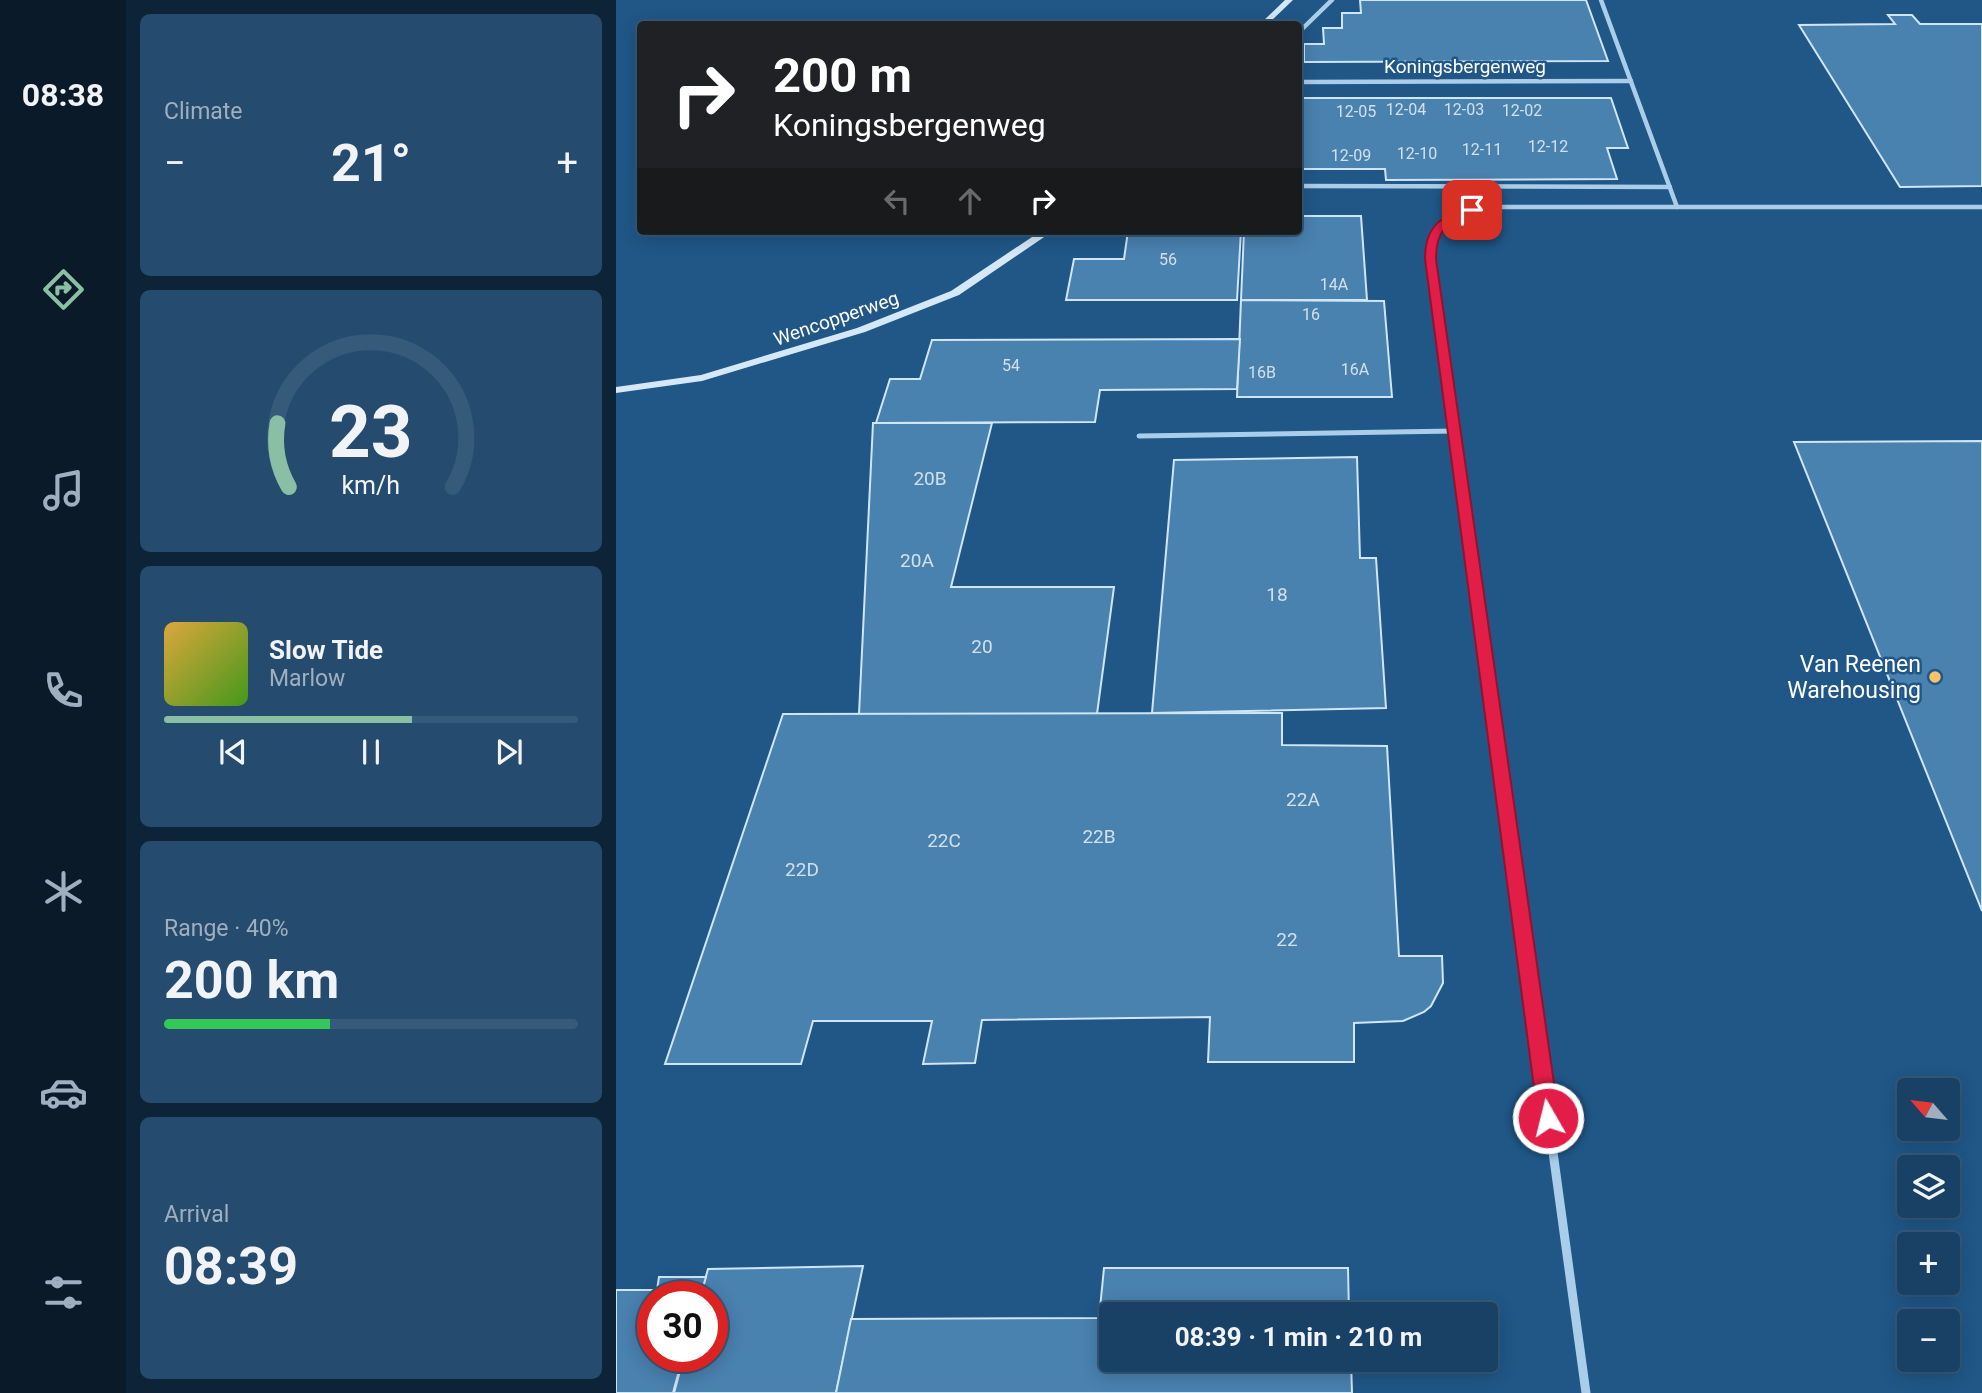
<!DOCTYPE html>
<html lang="en">
<head>
<meta charset="utf-8">
<style>
  body { margin:0; font-family:Roboto,sans-serif; background:#254c6e; color:#f1f3f6; height:100vh; display:flex; flex-direction:column; font-size:26px; white-space:nowrap }
  * { box-sizing:border-box; margin:0 }
  p { font-size:23px; color:#9fafbf }
  .icon { flex:none; width:38px; height:38px; fill:none; stroke:currentColor; stroke-width:2; stroke-linecap:round; stroke-linejoin:round }
  .map { position:relative; flex:1; overflow:hidden }
  .side { display:flex; flex-direction:column; gap:14px; padding:14px; background:#0d2438; width:490px }
  .side>* { flex:none }
  .hud { position:absolute; left:21px; top:21px; width:665px; height:214px; border-radius:7px; box-shadow:0 4px 18px #0003,0 0 0 2px #365a79; background:#202124; color:#fff; overflow:hidden }
  .needle { width:46px; rotate:298deg }
  .buttons { position:absolute; left:1281px; top:1078px; display:grid; gap:14px }
  .buttons a { display:grid; place-items:center; width:63px; height:63px; border-radius:7px; background:#184165; box-shadow:0 4px 18px #0003,0 0 0 2px #365a79; font-size:35px }
  .speed { position:absolute; left:21px; top:1281px; display:flex; gap:14px; font-size:35px; font-weight:700; text-align:center }
  .speed>* { display:grid; place-content:center; width:91px; height:91px; border-radius:50%; background:#184165; box-shadow:0 4px 18px #0003,0 0 0 2px #365a79; line-height:1 }
  .speed .limit { border:10px solid #d22; background:#fff; color:#111 }
  .pin { position:absolute; display:grid; place-items:center; width:60px; height:60px; color:#fff; margin:-30px; border-radius:14px; box-shadow:0 4px 10px #0006 }
  .me { position:absolute; width:77px; margin:-38px; rotate:352deg; stroke-linejoin:round; filter:drop-shadow(0 0 5px #0008) }
  .turn { display:flex; align-items:center; gap:24px; height:147px; padding:0 21px; font-size:32px }
  .turn .icon { width:91px; height:91px; stroke-width:2.5 }
  .turn b { display:block; font-size:49px; line-height:60px }
  .lanes { display:flex; align-items:center; height:66px; padding:0 21px; background:#0003; justify-content:center; gap:35px; direction:ltr }
  .lanes .off { opacity:.35 }
  .big { font-size:52px; font-weight:700; line-height:1.1 }
  .side .card { flex:1; display:flex; flex-direction:column; justify-content:center; gap:10px; min-width:0; padding:0 24px; border-radius:10px; background:#254c6e }
  .side .dial { align-items:center; gap:0 }
  .dial svg { height:182px; overflow:visible; fill:none; stroke:#365a79; stroke-width:7; stroke-linecap:round; text-anchor:middle }
  .dial text { fill:#f1f3f6; stroke:none }
  .song { display:flex; align-items:center; gap:21px }
  .cover { width:84px; height:84px; border-radius:10px; background:linear-gradient(135deg,hsl(40 70% 55%),hsl(100 70% 35%)) }
  .played { height:7px; border-radius:4px; background:linear-gradient(90deg,#8abfa5 60%,#365a79 60%) }
  .keys { display:flex; justify-content:space-around; direction:ltr }
  .heat { display:flex; justify-content:space-between; align-items:center; font-size:38px; direction:ltr }
  .charge { height:10px; border-radius:5px; background:linear-gradient(90deg,#34c759 40%,#365a79 0) }
  .trip { position:absolute; left:483px; top:1302px; width:399px; height:70px; border-radius:7px; background:#184165; box-shadow:0 4px 18px #0003,0 0 0 2px #365a79; font-weight:700; line-height:70px; text-align:center }
  main { display:flex; flex:1; min-height:0 }
  .menu { display:flex; flex-direction:column; width:126px; justify-content:space-around; align-items:center; background:#0a1a28; color:#9fafbf }
  .menu .icon { width:49px; height:49px }
  .menu .current { color:#8abfa5 }
  .menu b { font-size:32px; color:#f1f3f6 }
  .map>svg:first-child { display:block }
  .building { fill:#4981af; stroke:#cfe5f8; stroke-width:2 }
  .lines { fill:none; stroke-linecap:round; stroke-linejoin:round }
  .street-far3 { stroke:#aacdea; stroke-width:4.5 }
  .street-far2 { stroke:#aacdea; stroke-width:5 }
  .street-far1 { stroke:#aacdea; stroke-width:7 }
  .street { stroke:#aacdea; stroke-width:9 }
  .secondary { fill:#d5e8f8; fill-rule:evenodd }
  .route { fill:#e11d48; stroke:#92132f; stroke-width:2 }
  .poi-dot { fill:#f8c16a; stroke:#205787; stroke-width:2.5 }
  .labels { text-anchor:middle; stroke-width:5; stroke-linejoin:round; paint-order:stroke }
  .far-number-label { font-size:16px; fill:#d2e0eb }
  .far-street-label { font-size:19px; fill:#fff; stroke:#205787 }
  .number-label { font-size:19px; fill:#d2e0eb }
  .poi-label { font-size:23px; fill:#fff; stroke:#205787; text-anchor:end }
</style>
</head>
<body>
<main>
<nav class="menu">
<b>08:38</b>
<svg class="icon current" aria-label="directions" viewBox="0 0 24 24"><path d="M12 3l9 9-9 9-9-9zM9 14v-3h6M13 9l2 2-2 2"/></svg>
<svg class="icon" aria-label="music" viewBox="0 0 24 24"><path d="M9 18V5l10-2v13"/><circle cx="6" cy="18" r="3"/><circle cx="16" cy="16" r="3"/></svg>
<svg class="icon" aria-label="phone" viewBox="0 0 24 24"><path d="M5 4h4l2 5-3 2q2 4 5 5l2-3 5 2v4C11 20 4 13 5 4z"/></svg>
<svg class="icon" aria-label="climate" viewBox="0 0 24 24"><path d="M12 3v18M4 7l16 10M4 17L20 7"/></svg>
<svg class="icon" aria-label="car" viewBox="0 0 24 24"><path d="M5 17H2v-5l4-1 3-4h7l3 4 3 1v5h-3M9 17h6M6 11h13"/><circle cx="7" cy="17" r="2"/><circle cx="17" cy="17" r="2"/></svg>
<svg class="icon" aria-label="filters" viewBox="0 0 24 24"><path d="M4 7h16M4 17h16"/><circle cx="9" cy="7" r="2"/><circle cx="15" cy="17" r="2"/></svg>
</nav>
<section class="side">
<div class="card"><p>Climate</p>
<div class="heat"><a>−</a><b class="big">21°</b><a>+</a></div>
</div>
<div class="card dial"><svg viewBox="0 0 100 80">
<path d="M14 69A42 42 0 1 1 86 69"/>
<path d="M14 69A42 42 0 0 1 9 41" stroke="#8abfa5"/>
<text x="50" y="56" font-size="32" font-weight="700">23</text>
<text x="50" y="72" font-size="11">km/h</text>
</svg></div>
<div class="card">
<div class="song"><i class="cover"></i><div><b>Slow Tide</b><p>Marlow</p></div></div>
<div class="played"></div>
<div class="keys"><svg class="icon" aria-label="previous" viewBox="0 0 24 24"><path d="M18 5L8 12l10 7zM5 5v14"/></svg><svg class="icon" aria-label="pause" viewBox="0 0 24 24"><path d="M8 5v14M16 5v14"/></svg><svg class="icon" aria-label="next" viewBox="0 0 24 24"><path d="M6 5l10 7-10 7zM19 5v14"/></svg></div>
</div>
<div class="card"><p>Range · 40%</p><b class="big">200 km</b><div class="charge"></div></div>
<div class="card"><p>Arrival</p><b class="big">08:39</b></div>
</section>
<div class="map">
<svg width="1366" height="1393" viewBox="0 0 1366 1393">
  <rect width="100%" height="100%" fill="#205787"/>
  <!-- building -->
  <g class="building">
    <polygon points="744,0 970,0 992,61 688,62 688,44 708,44 707,28 726,28 726,13 745,13"/>
    <polygon points="1272,15 1296,15 1304,24 1366,24 1366,186 1284,187 1183,25 1279,24"/>
    <polygon points="682,98 995,98 1012,148 991,148 1001,179 770,180 769,169 682,169"/>
    <polygon points="682,216 745,216 751,300 625,300 628,231 682,231"/>
    <polygon points="512,231 625,231 621,300 450,300 458,259 508,259"/>
    <polygon points="625,300 768,301 776,397 621,397"/>
    <polygon points="624,339 621,389 484,390 479,422 260,423 274,379 304,379 316,340"/>
    <polygon points="257,423 376,423 335,587 498,587 481,714 243,714"/>
    <polygon points="1366,441 1366,911 1178,442"/>
    <polygon points="741,457 744,558 760,558 770,708 536,713 558,460"/>
    <polygon points="666,713 666,745 771,746 783,956 826,956 827,983 815,1006 808,1012 787,1021 738,1023 738,1062 592,1062 594,1017 366,1020 359,1063 307,1064 316,1021 197,1021 185,1064 49,1064 167,714"/>
    <polygon points="247,1266 220,1393 58,1393 68,1356 96,1356 96,1297 84,1297 92,1269"/>
    <polygon points="488,1268 732,1268 733,1314 495,1314 495,1360 735,1360 736,1393 220,1393 235,1319 483,1318"/>
    <polygon points="43,1277 90,1277 84,1297 37,1297 37,1356 67,1356 57,1393 0,1393 0,1290 41,1290"/>
  </g>
  <g class="lines">
    <!-- street-far3 -->
    <g class="street-far3">
      <polyline points="985,0 1061,207"/>
      <polyline points="682,33 716,0"/>
      <polyline points="682,82 1015,81"/>
      <polyline points="682,186 1054,187"/>
      <polyline points="822,231 841,216 875,207 1366,207"/>
    </g>
    <!-- street-far2 -->
    <g class="street-far2">
      <polyline points="823,229 814,259 851,526"/>
      <polyline points="523,436 838,431"/>
    </g>
    <!-- street-far1 -->
    <polyline class="street-far1" points="851,525 903,906"/>
    <!-- street -->
    <polyline class="street" points="903,904 970,1393"/>
    <!-- secondary -->
    <g class="secondary">
      <polygon points="669,0 677,0 652,24 644,24"/>
      <polygon points="425,231 437,231 343,295 249,332 86,381 0,393 0,387 85,375 241,328 335,291"/>
    </g>
  </g>
  <!-- route -->
  <path class="route" d="M856 207 860 208V213C832 223 820 227 820 259L943 1118 940 1125 932 1128 925 1125 922 1118 809 259C809 225 825 216 856 207Z"/>
  <!-- markers -->
  <circle class="poi-dot" cx="1319" cy="677" r="7"/>
  <g class="labels">
    <!-- far-number labels -->
    <g class="far-number-label">
      <text x="790" y="115">12-04</text>
      <text x="848" y="115">12-03</text>
      <text x="906" y="116">12-02</text>
      <text x="740" y="117">12-05</text>
      <text x="932" y="152">12-12</text>
      <text x="866" y="155">12-11</text>
      <text x="801" y="159">12-10</text>
      <text x="735" y="161">12-09</text>
      <text x="552" y="265">56</text>
      <text x="718" y="290">14A</text>
      <text x="695" y="320">16</text>
      <text x="395" y="371">54</text>
      <text x="739" y="375">16A</text>
      <text x="646" y="378">16B</text>
    </g>
    <!-- far-street labels -->
    <g class="far-street-label">
      <text x="849" y="73">Koningsbergenweg</text>
      <text transform="translate(220 318) rotate(-19)" y="7">Wencopperweg</text>
    </g>
    <!-- number labels -->
    <g class="number-label">
      <text x="314" y="485">20B</text>
      <text x="301" y="567">20A</text>
      <text x="661" y="601">18</text>
      <text x="366" y="653">20</text>
      <text x="687" y="806">22A</text>
      <text x="483" y="843">22B</text>
      <text x="328" y="847">22C</text>
      <text x="186" y="876">22D</text>
      <text x="671" y="946">22</text>
    </g>
    <!-- poi labels -->
    <g class="poi-label">
      <text x="1305" y="672">Van Reenen<tspan x="1305" dy="26">Warehousing</tspan></text>
    </g>
  </g>
</svg>
<div class="buttons">
<a><svg class="needle" viewBox="-14 -14 28 28"><path d="M0-13l5 13h-10z" fill="#e53935"/><path d="M0 13l5-13h-10z" fill="#9fafbf"/></svg></a>
<a><svg class="icon" aria-label="layers" viewBox="0 0 24 24"><path d="M12 4l9 5-9 5-9-5zM3 14l9 5 9-5"/></svg></a>
<a>+</a>
<a>−</a>
</div>
<div class="speed"><div class="limit">30</div></div>
<div class="pin" style="left:856px;top:210px;background:#d93025"><svg class="icon" aria-label="arrive" viewBox="0 0 24 24"><path d="M6 21V4h12l-3 4 3 4H6"/></svg></div>
<svg class="me" style="left:932px;top:1118px" viewBox="-20 -20 40 40"><circle r="17" fill="#e11d48" stroke="#fff" stroke-width="3"/><path d="M0-11L8 9 0 5-8 9z" fill="#fff"/></svg>
<div class="trip">08:39 · 1 min · 210 m</div>
<div class="hud">
<div class="turn"><svg class="icon" aria-label="right" viewBox="0 0 24 24"><path d="M7 20v-9h11M14 6l5 5-5 5"/></svg><div><b>200 m</b>Koningsbergenweg</div></div>
<div class="lanes"><svg class="icon off" aria-label="left" viewBox="0 0 24 24"><path d="M17 20v-9H6M10 6l-5 5 5 5"/></svg><svg class="icon off" aria-label="ahead" viewBox="0 0 24 24"><path d="M12 20V5M6 11l6-6 6 6"/></svg><svg class="icon" aria-label="right" viewBox="0 0 24 24"><path d="M7 20v-9h11M14 6l5 5-5 5"/></svg></div>
</div>
</div>
</main>
</body>
</html>
